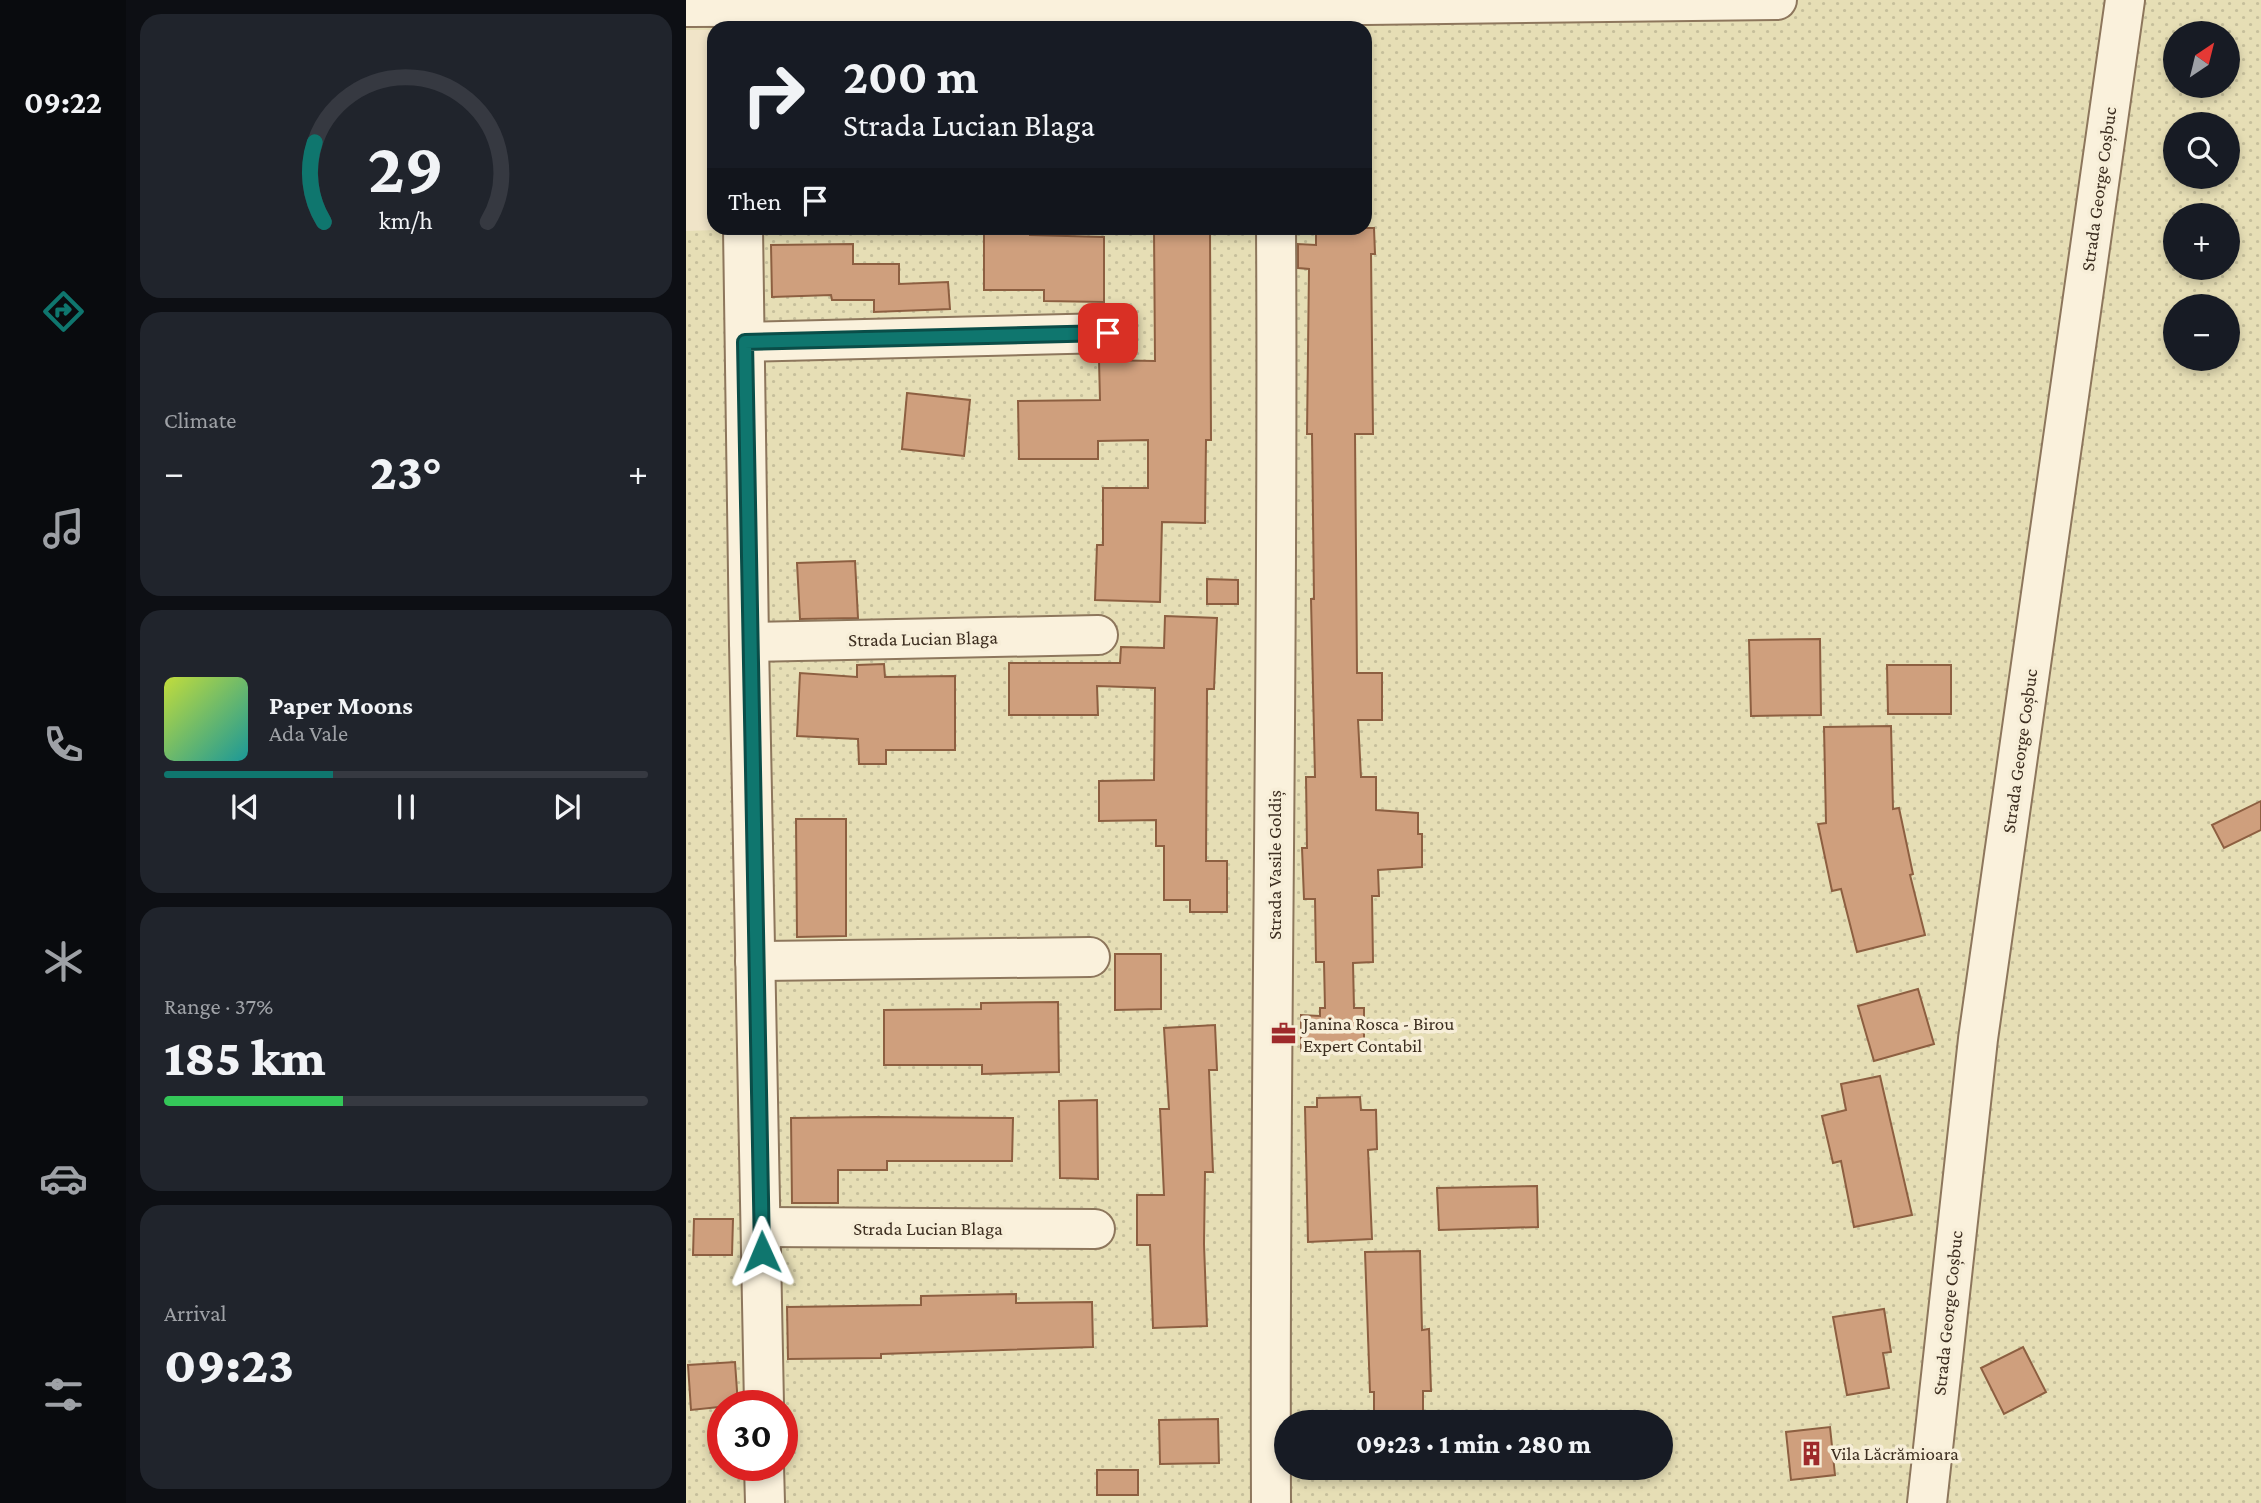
<!DOCTYPE html>
<html lang="en">
<head>
<meta charset="utf-8">
<style>
  body { margin:0; font-family:"Crimson Pro",serif; background:#20242c; color:#f1f3f6; height:100vh; display:flex; flex-direction:column; font-size:26px; white-space:nowrap }
  * { box-sizing:border-box; margin:0 }
  p { font-size:23px; color:#9ea1a6 }
  .icon { flex:none; width:38px; height:38px; fill:none; stroke:currentColor; stroke-width:2; stroke-linecap:round; stroke-linejoin:round }
  .map { position:relative; flex:1; overflow:hidden }
  .details { display:flex; flex-direction:column; gap:14px; padding:14px; background:#0d0f14; width:560px }
  .details>* { flex:none }
  .top-card { position:absolute; left:21px; top:21px; width:665px; height:214px; border-radius:21px; box-shadow:0 4px 10px #0003; background:#171b24; color:#f1f3f6; overflow:hidden }
  .needle { width:46px; rotate:35deg }
  .buttons { position:absolute; left:1477px; top:21px; display:grid; gap:14px }
  .buttons a { display:grid; place-items:center; width:77px; height:77px; border-radius:50%; background:#171b24; box-shadow:0 4px 10px #0003; font-size:35px }
  .speed { position:absolute; left:21px; top:1390px; display:flex; gap:14px; font-size:35px; font-weight:700; text-align:center }
  .speed>* { display:grid; place-content:center; width:91px; height:91px; border-radius:50%; background:#171b24; box-shadow:0 4px 10px #0003; line-height:1 }
  .speed .limit { border:10px solid #d22; background:#fff; color:#111 }
  .pin { position:absolute; display:grid; place-items:center; width:60px; height:60px; color:#fff; margin:-30px; border-radius:14px; box-shadow:0 4px 10px #0006 }
  .me { position:absolute; width:77px; margin:-38px; rotate:359deg; stroke-linejoin:round; filter:drop-shadow(0 0 5px #0008) }
  .turn { display:flex; align-items:center; gap:24px; height:147px; padding:0 21px; font-size:32px }
  .turn .icon { width:91px; height:91px; stroke-width:2.5 }
  .turn b { display:block; font-size:49px; line-height:60px }
  .then { display:flex; align-items:center; height:66px; padding:0 21px; background:#0003; gap:14px; font-size:26px }
  .big { font-size:52px; font-weight:800; line-height:1.1 }
  .details .tile { flex:1; display:flex; flex-direction:column; justify-content:center; gap:10px; min-width:0; padding:0 24px; border-radius:21px; background:#20242c }
  .details .dial { align-items:center; gap:0 }
  .dial svg { height:182px; overflow:visible; fill:none; stroke:#363941; stroke-width:7; stroke-linecap:round; text-anchor:middle }
  .dial text { fill:#f1f3f6; stroke:none }
  .song { display:flex; align-items:center; gap:21px }
  .cover { width:84px; height:84px; border-radius:10px; background:linear-gradient(135deg,hsl(70 70% 55%),hsl(180 70% 35%)) }
  .played { height:7px; border-radius:4px; background:linear-gradient(90deg,#0f766e 35%,#363941 35%) }
  .keys { display:flex; justify-content:space-around; direction:ltr }
  .heat { display:flex; justify-content:space-between; align-items:center; font-size:38px; direction:ltr }
  .charge { height:10px; border-radius:5px; background:linear-gradient(90deg,#34c759 37%,#363941 0) }
  .trip { position:absolute; left:588px; top:1410px; width:399px; height:70px; border-radius:35px; background:#171b24; box-shadow:0 4px 10px #0003; font-weight:800; line-height:70px; text-align:center }
  main { display:flex; flex:1; min-height:0 }
  .tabs { display:flex; flex-direction:column; width:126px; justify-content:space-around; align-items:center; background:#090b0e; color:#9ea1a6 }
  .tabs .icon { width:49px; height:49px }
  .tabs .on { color:#0f766e }
  .tabs b { font-size:32px; color:#f1f3f6 }
  .map>svg:first-child { display:block }
  .farmland { fill:url(#farmland-dots); fill-rule:evenodd }
  .building { fill:#cf9f7d; stroke:#8d5f41; stroke-width:2 }
  .lines { fill:none; stroke-linecap:round; stroke-linejoin:round }
  .minor-casing { stroke:#8d765c; stroke-width:42 }
  .minor { stroke:#faf1dc; stroke-width:38 }
  .route-casing { stroke:#0a4d48; stroke-width:18 }
  .route { stroke:#0f766e; stroke-width:12 }
  .labels { text-anchor:middle; stroke-width:7; stroke-linejoin:round; paint-order:stroke }
  .street-label { font-size:19px; fill:#3d2e20; stroke:#f7eed8 }
  .poi-label { font-size:19px; fill:#3d2e20; stroke:#f7eed8; text-anchor:start }
</style>
</head>
<body>
<main>
<nav class="tabs">
<b>09:22</b>
<svg class="icon on" aria-label="directions" viewBox="0 0 24 24"><path d="M12 3l9 9-9 9-9-9zM9 14v-3h6M13 9l2 2-2 2"/></svg>
<svg class="icon" aria-label="music" viewBox="0 0 24 24"><path d="M9 18V5l10-2v13"/><circle cx="6" cy="18" r="3"/><circle cx="16" cy="16" r="3"/></svg>
<svg class="icon" aria-label="phone" viewBox="0 0 24 24"><path d="M5 4h4l2 5-3 2q2 4 5 5l2-3 5 2v4C11 20 4 13 5 4z"/></svg>
<svg class="icon" aria-label="climate" viewBox="0 0 24 24"><path d="M12 3v18M4 7l16 10M4 17L20 7"/></svg>
<svg class="icon" aria-label="car" viewBox="0 0 24 24"><path d="M5 17H2v-5l4-1 3-4h7l3 4 3 1v5h-3M9 17h6M6 11h13"/><circle cx="7" cy="17" r="2"/><circle cx="17" cy="17" r="2"/></svg>
<svg class="icon" aria-label="filters" viewBox="0 0 24 24"><path d="M4 7h16M4 17h16"/><circle cx="9" cy="7" r="2"/><circle cx="15" cy="17" r="2"/></svg>
</nav>
<section class="details">
<div class="tile dial"><svg viewBox="0 0 100 80">
<path d="M14 69A42 42 0 1 1 86 69"/>
<path d="M14 69A42 42 0 0 1 10 34" stroke="#0f766e"/>
<text x="50" y="56" font-size="32" font-weight="700">29</text>
<text x="50" y="72" font-size="11">km/h</text>
</svg></div>
<div class="tile"><p>Climate</p>
<div class="heat"><a>−</a><b class="big">23°</b><a>+</a></div>
</div>
<div class="tile">
<div class="song"><i class="cover"></i><div><b>Paper Moons</b><p>Ada Vale</p></div></div>
<div class="played"></div>
<div class="keys"><svg class="icon" aria-label="previous" viewBox="0 0 24 24"><path d="M18 5L8 12l10 7zM5 5v14"/></svg><svg class="icon" aria-label="pause" viewBox="0 0 24 24"><path d="M8 5v14M16 5v14"/></svg><svg class="icon" aria-label="next" viewBox="0 0 24 24"><path d="M6 5l10 7-10 7zM19 5v14"/></svg></div>
</div>
<div class="tile"><p>Range · 37%</p><b class="big">185 km</b><div class="charge"></div></div>
<div class="tile"><p>Arrival</p><b class="big">09:23</b></div>
</section>
<div class="map">
<svg width="1575" height="1503" viewBox="0 0 1575 1503">
  <defs>
    <pattern id="farmland-dots" width="8" height="8" patternUnits="userSpaceOnUse" patternTransform="scale(1.75)"><rect width="8" height="8" fill="#e6deb5"/><path d="M2 2h.1M6 6h.1" fill="none" stroke="#c6bf9b" stroke-width="1.8" stroke-linecap="round"/></pattern>
  </defs>
  <rect width="100%" height="100%" fill="#f0e4c8"/>
  <!-- farmland -->
  <path class="farmland" d="M0 0H1575V1503H0V231L29 230 30 228H679V28L0 30ZM1489 33H1542V86H1489ZM1489 124H1542V177H1489ZM1489 215H1542V268H1489ZM1489 306H1542V359H1489ZM37 1405H96V1465H37ZM600 1423H975V1468H600Z"/>
  <!-- building -->
  <g class="building">
    <polygon points="298,228 344,228 344,235 418,237 418,302 358,301 358,290 298,290"/>
    <polygon points="468,228 524,228 525,440 520,440 519,523 476,522 474,602 409,600 411,545 417,545 417,488 462,488 462,440 412,441 412,459 333,459 332,401 414,400 413,360 469,361"/>
    <polygon points="630,228 688,228 689,254 685,254 687,434 669,434 671,673 696,673 696,720 672,720 675,777 690,777 690,810 732,813 732,834 736,834 736,867 692,870 693,896 686,896 687,962 667,963 668,1008 678,1008 678,1052 615,1051 615,1015 634,1016 634,1008 639,1008 638,962 630,962 629,899 618,899 616,848 621,848 620,777 629,777 625,599 628,599 626,434 621,434 623,269 612,268 612,244 630,245"/>
    <polygon points="167,244 167,264 213,264 213,284 262,282 264,309 188,312 188,300 146,300 145,295 86,297 85,245"/>
    <polygon points="221,393 284,400 278,456 216,449"/>
    <polygon points="169,561 172,618 114,619 111,563"/>
    <polygon points="521,579 552,580 552,604 521,604"/>
    <polygon points="479,616 531,618 528,689 521,689 520,861 541,861 541,912 504,912 504,900 478,900 478,846 470,846 470,820 413,821 413,781 468,780 469,688 411,686 412,715 323,715 323,663 434,663 435,647 478,648"/>
    <polygon points="1134,639 1135,715 1065,716 1063,640"/>
    <polygon points="198,664 199,677 269,676 269,750 200,750 200,764 173,764 172,739 111,736 114,673 171,677 171,665"/>
    <polygon points="1201,665 1265,665 1265,714 1202,714"/>
    <polygon points="1205,726 1207,809 1213,808 1227,874 1224,875 1239,935 1171,952 1155,889 1146,891 1132,824 1140,823 1138,727"/>
    <polygon points="1575,801 1575,830 1538,848 1526,825"/>
    <polygon points="110,819 160,819 160,936 111,937"/>
    <polygon points="429,954 475,954 475,1009 429,1010"/>
    <polygon points="1232,989 1248,1044 1188,1061 1172,1006"/>
    <polygon points="372,1002 373,1072 296,1074 296,1065 198,1065 198,1010 295,1009 295,1003"/>
    <polygon points="529,1025 531,1070 523,1070 527,1172 519,1172 518,1244 521,1326 467,1328 464,1245 451,1245 451,1195 478,1195 474,1109 483,1109 478,1028"/>
    <polygon points="1194,1076 1226,1215 1168,1227 1155,1161 1147,1163 1136,1116 1160,1110 1155,1084"/>
    <polygon points="674,1097 675,1110 690,1110 691,1149 682,1150 686,1239 622,1242 619,1107 631,1107 631,1098"/>
    <polygon points="411,1100 412,1179 374,1178 373,1101"/>
    <polygon points="189,1117 327,1118 326,1161 201,1161 201,1170 152,1170 152,1203 106,1203 105,1118"/>
    <polygon points="851,1186 852,1227 753,1230 751,1188"/>
    <polygon points="8,1219 47,1219 46,1255 7,1255"/>
    <polygon points="734,1251 736,1330 743,1329 745,1391 737,1391 737,1423 688,1423 688,1392 684,1392 679,1252"/>
    <polygon points="330,1294 330,1303 406,1302 407,1347 195,1354 195,1358 102,1359 101,1307 235,1305 235,1296"/>
    <polygon points="1198,1309 1205,1352 1197,1353 1203,1388 1161,1395 1147,1317"/>
    <polygon points="1337,1347 1360,1392 1318,1414 1295,1368"/>
    <polygon points="49,1362 52,1405 5,1410 2,1365"/>
    <polygon points="532,1419 533,1463 474,1464 473,1420"/>
    <polygon points="1144,1427 1149,1475 1105,1480 1100,1432"/>
    <rect x="411" y="1470" width="41" height="25"/>
  </g>
  <g class="lines">
    <defs>
      <g id="minor">
        <polyline points="0,7 600,6 1091,0"/>
        <polyline points="57,228 63,642 78,1405"/>
        <polyline points="59,342 422,333"/>
        <polyline points="63,642 412,635"/>
        <polyline points="69,961 404,957"/>
        <polyline points="76,1227 409,1229"/>
        <polyline points="78,1465 79,1503"/>
        <path d="M585 1503C583 1078 593 653 590 228"/>
        <polyline points="1241,1503 1292,1039 1439,0"/>
      </g>
    </defs>
    <!-- minor casing -->
    <use href="#minor" class="minor-casing"/>
    <!-- minor -->
    <use href="#minor" class="minor"/>
  </g>
  <g class="lines">
    <defs>
      <polyline id="route" points="76,1252 59,342 422,333"/>
    </defs>
    <!-- route casing -->
    <use href="#route" class="route-casing"/>
    <!-- route -->
    <use href="#route" class="route"/>
  </g>
  <!-- icons -->
  <defs>
    <symbol id="office-bare" viewBox="-9 -9 18 18"><path d="M-6-3h4V-5.5h4V-3h4V5H-6ZM-1-4.5V-3h2v-1.5ZM-6 0V1H6V0Z" fill="#9e2a2b" stroke="#f7eed8" stroke-width="2.5" paint-order="stroke"/></symbol>
    <symbol id="building-bare" viewBox="-9 -9 18 18"><path d="M-4-6H4V6H1V3H-1V6H-4ZM-2.5-4.3h1.7v1.8h-1.7ZM.8-4.3h1.7v1.8H.8ZM-2.5-1h1.7V.8h-1.7ZM.8-1h1.7V.8H.8Z" fill="#9e2a2b" stroke="#f7eed8" stroke-width="2.5" paint-order="stroke"/></symbol>
  </defs>
  <g fill-rule="evenodd">
    <use href="#office-bare" x="580" y="1016" width="35" height="35"/>
    <use href="#building-bare" x="1108" y="1436" width="35" height="35"/>
  </g>
  <g class="labels">
    <!-- street labels -->
    <g class="street-label">
      <text transform="translate(1412 189) rotate(-82)" y="7">Strada George Coșbuc</text>
      <text transform="translate(237 638) rotate(-1)" y="7">Strada Lucian Blaga</text>
      <text transform="translate(1333 751) rotate(-82)" y="7">Strada George Coșbuc</text>
      <text transform="translate(588 865) rotate(-90)" y="7">Strada Vasile Goldiș</text>
      <text x="242" y="1235">Strada Lucian Blaga</text>
      <text transform="translate(1261 1313) rotate(-84)" y="7">Strada George Coșbuc</text>
    </g>
    <!-- poi labels -->
    <g class="poi-label">
      <text x="617" y="1030">Janina Rosca - Birou<tspan x="617" dy="22">Expert Contabil</tspan></text>
      <text x="1145" y="1460">Vila Lăcrămioara</text>
    </g>
  </g>
</svg>
<div class="buttons">
<a><svg class="needle" viewBox="-14 -14 28 28"><path d="M0-13l5 13h-10z" fill="#e53935"/><path d="M0 13l5-13h-10z" fill="#9ea1a6"/></svg></a>
<a><svg class="icon" aria-label="search" viewBox="0 0 24 24"><circle cx="10" cy="10" r="6"/><path d="M15 15l6 6"/></svg></a>
<a>+</a>
<a>−</a>
</div>
<div class="speed"><div class="limit">30</div></div>
<div class="pin" style="left:422px;top:333px;background:#d93025"><svg class="icon" aria-label="arrive" viewBox="0 0 24 24"><path d="M6 21V4h12l-3 4 3 4H6"/></svg></div>
<svg class="me" style="left:76px;top:1252px" viewBox="-20 -20 40 40"><path d="M0-17L14 15 0 8-14 15z" fill="#0f766e" stroke="#fff" stroke-width="4"/></svg>
<div class="trip">09:23 · 1 min · 280 m</div>
<div class="top-card">
<div class="turn"><svg class="icon" aria-label="right" viewBox="0 0 24 24"><path d="M7 20v-9h11M14 6l5 5-5 5"/></svg><div><b>200 m</b>Strada Lucian Blaga</div></div>
<div class="then">Then<svg class="icon" aria-label="arrive" viewBox="0 0 24 24"><path d="M6 21V4h12l-3 4 3 4H6"/></svg></div>
</div>
</div>
</main>
</body>
</html>
